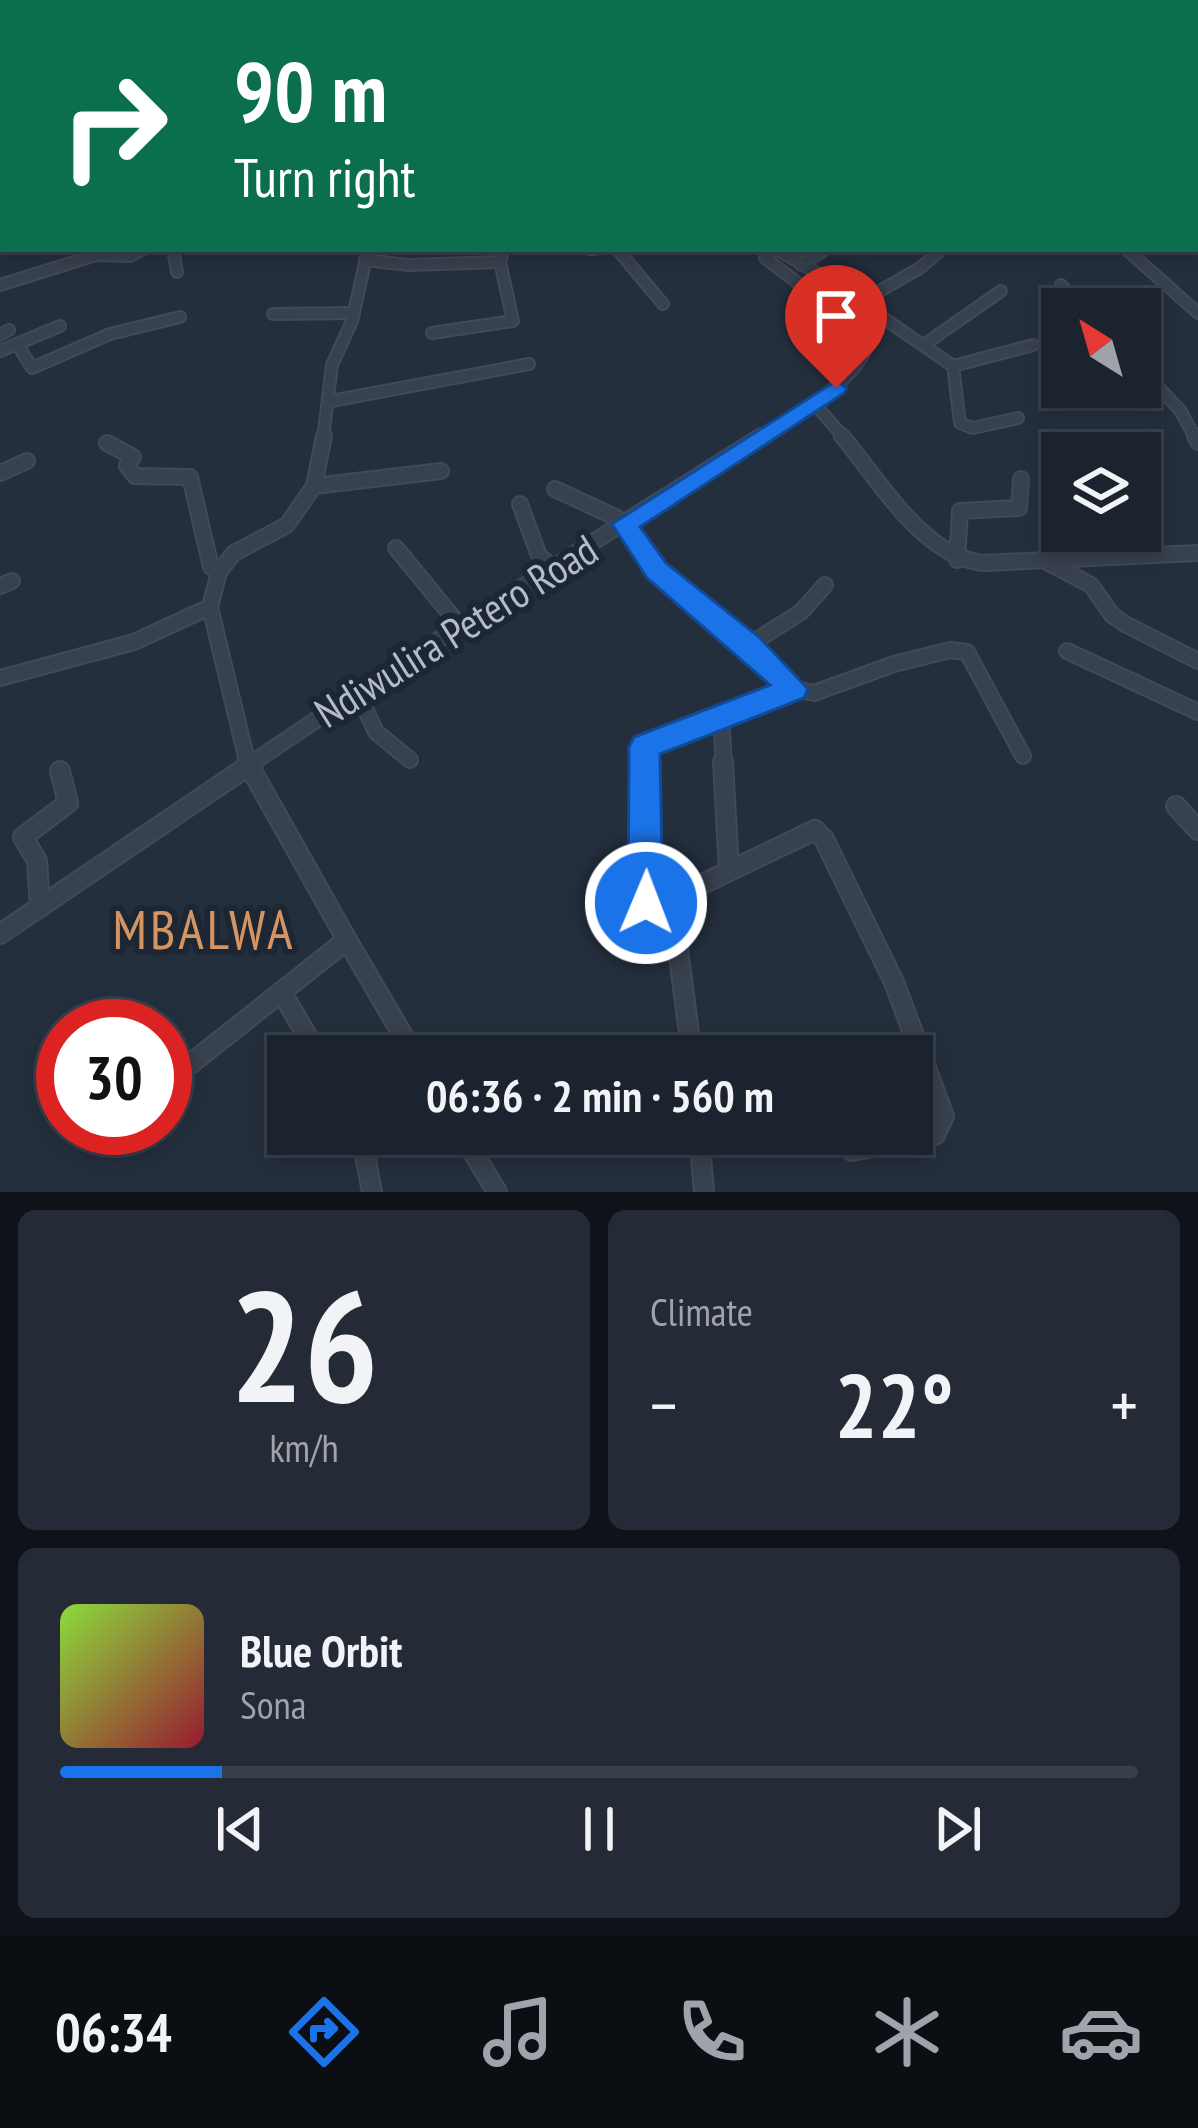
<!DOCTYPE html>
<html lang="en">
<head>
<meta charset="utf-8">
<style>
  body { margin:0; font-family:"PT Sans Narrow",sans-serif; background:#242b36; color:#f1f3f6; height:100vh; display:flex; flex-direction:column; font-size:45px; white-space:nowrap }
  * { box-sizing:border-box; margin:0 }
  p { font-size:39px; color:#a0a4aa }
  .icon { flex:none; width:66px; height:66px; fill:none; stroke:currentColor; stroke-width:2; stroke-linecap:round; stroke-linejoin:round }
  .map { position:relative; height:1192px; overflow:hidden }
  .details { display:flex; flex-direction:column; gap:18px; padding:18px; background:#0f1319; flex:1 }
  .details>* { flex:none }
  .guide { position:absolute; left:0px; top:0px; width:1200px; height:252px; box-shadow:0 6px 18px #0003,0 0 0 3px #39404a; background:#0b6e4f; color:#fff; overflow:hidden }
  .needle { width:78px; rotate:323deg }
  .fabs { position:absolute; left:1041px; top:288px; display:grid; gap:24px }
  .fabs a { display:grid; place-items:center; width:120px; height:120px; border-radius:0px; background:#1b232e; box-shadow:0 6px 18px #0003,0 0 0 3px #39404a; font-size:60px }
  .speed { position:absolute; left:36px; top:999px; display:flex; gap:24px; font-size:60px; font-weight:700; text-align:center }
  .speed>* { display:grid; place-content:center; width:156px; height:156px; border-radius:50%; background:#1b232e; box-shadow:0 6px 18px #0003,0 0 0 3px #39404a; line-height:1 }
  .speed .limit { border:18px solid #d22; background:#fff; color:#111 }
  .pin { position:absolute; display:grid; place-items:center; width:102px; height:102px; color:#fff; margin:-123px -51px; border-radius:50% 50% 50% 0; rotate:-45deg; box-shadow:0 0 12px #0007 }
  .pin .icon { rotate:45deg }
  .me { position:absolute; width:132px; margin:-66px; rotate:1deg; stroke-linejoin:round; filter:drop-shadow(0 0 9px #0008) }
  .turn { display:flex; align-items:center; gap:42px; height:252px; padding:0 36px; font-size:54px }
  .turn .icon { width:156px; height:156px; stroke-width:2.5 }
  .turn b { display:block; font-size:84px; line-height:102px }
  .big { font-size:90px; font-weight:700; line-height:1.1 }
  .details .tile { flex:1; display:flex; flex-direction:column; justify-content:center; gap:18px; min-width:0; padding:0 42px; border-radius:18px; background:#242b36 }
  .details .dial { align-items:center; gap:0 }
  .dial b { font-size:156px; line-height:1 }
  .song { display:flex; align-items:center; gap:36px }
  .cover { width:144px; height:144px; border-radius:18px; background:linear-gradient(135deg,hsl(90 70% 55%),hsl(350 70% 35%)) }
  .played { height:12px; border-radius:6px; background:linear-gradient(90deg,#1a73e8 15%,#39404a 15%) }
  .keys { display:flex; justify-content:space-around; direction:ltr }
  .heat { display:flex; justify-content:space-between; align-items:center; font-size:66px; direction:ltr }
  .details .tiles { flex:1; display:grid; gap:18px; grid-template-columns:1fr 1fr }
  .tile:last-child { grid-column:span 2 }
  .trip { position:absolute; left:267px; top:1035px; width:666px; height:120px; border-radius:0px; background:#1b232e; box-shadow:0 6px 18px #0003,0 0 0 3px #39404a; font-weight:700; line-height:120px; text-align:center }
  .menu { display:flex; height:192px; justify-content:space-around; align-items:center; background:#0b0e12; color:#a0a4aa }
  .menu .icon { width:84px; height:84px }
  .menu .selected { color:#1a73e8 }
  .menu b { font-size:54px; color:#f1f3f6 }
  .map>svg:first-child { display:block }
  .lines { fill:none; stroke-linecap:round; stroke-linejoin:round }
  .minor-far3-casing { stroke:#414a57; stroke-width:10 }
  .minor-far2-casing { stroke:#414a57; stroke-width:14 }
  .minor-far1-casing { stroke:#414a57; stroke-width:18 }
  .minor-casing { stroke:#414a57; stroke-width:22 }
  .minor-far3 { stroke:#38414e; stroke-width:8 }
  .minor-far2 { stroke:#38414e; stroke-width:10 }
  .minor-far1 { stroke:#38414e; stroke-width:14 }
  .minor { stroke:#38414e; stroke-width:18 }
  .route { fill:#1a73e8; stroke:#114b97; stroke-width:3 }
  .labels { text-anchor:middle; stroke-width:12; stroke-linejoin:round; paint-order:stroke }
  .street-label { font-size:42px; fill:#b4bcc9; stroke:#1d2633 }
  .near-neighbourhood-label { font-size:54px; letter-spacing:3px; fill:#d59563; stroke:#1d2633 }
</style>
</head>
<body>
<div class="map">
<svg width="1198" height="1192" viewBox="0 0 1198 1192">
  <rect width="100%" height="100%" fill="#242f3e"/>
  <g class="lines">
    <defs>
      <g id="minor-far3">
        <polyline points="514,0 529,3"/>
        <polyline points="830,0 835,3"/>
        <polyline points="865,0 870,2"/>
        <polyline points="1145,0 1160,0"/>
        <polyline points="106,3 112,1"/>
        <polyline points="469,3 474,0"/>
        <polyline points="597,3 605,0"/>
        <polyline points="643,3 653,0"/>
        <polyline points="688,3 707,0"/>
        <polyline points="775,3 788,0"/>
        <polyline points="1184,3 1191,0"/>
      </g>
      <g id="minor-far2">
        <polyline points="173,249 177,272"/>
        <polyline points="589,249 596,249"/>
        <polyline points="617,249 663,304"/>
        <polyline points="775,249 765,258 819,299 853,300"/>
        <polyline points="1126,249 1198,313"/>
        <polyline points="365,260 408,265 500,262 504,249"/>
        <polyline points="801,265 826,249"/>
        <polyline points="0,285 96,255 130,256 143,249"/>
        <polyline points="1061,285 1083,309"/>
        <polyline points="860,302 953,366 960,423 973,428 1018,418"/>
        <polyline points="857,304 920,268 942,249"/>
        <polyline points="273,314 354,313"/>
        <polyline points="432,333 513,321 500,262"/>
        <polyline points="0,335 9,330"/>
        <polyline points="17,344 32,368 110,334 180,317"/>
        <polyline points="925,344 1001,291"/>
        <polyline points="0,351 60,326"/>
        <polyline points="953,366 1033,345"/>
        <polyline points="1140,368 1180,410 1196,439"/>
        <polyline points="331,401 529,364"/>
        <polyline points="814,403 845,439"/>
        <polyline points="323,439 332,365 352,321 368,249"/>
        <path d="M757 439C789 419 891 366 865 317 849 287 805 267 777 249"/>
      </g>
      <g id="minor-far1">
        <path d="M842 436C880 481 922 556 983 563L1198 553"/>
        <polyline points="1195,436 1198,442"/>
        <polyline points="107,443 133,457 127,466 135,476 190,477 211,567 219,572"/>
        <polyline points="0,473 27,461"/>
        <polyline points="314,486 441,471"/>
        <polyline points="555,489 617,518 656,571 749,645 794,689 814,693 894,664 950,650 967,652 1023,756"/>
        <polyline points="520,504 539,556 555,569"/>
        <polyline points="1136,531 1145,554"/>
        <polyline points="396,548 460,626"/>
        <polyline points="957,560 960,511 1019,508 1021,479"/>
        <polyline points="1047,562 1091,585 1112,615 1125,624 1198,661"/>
        <polyline points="0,586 12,581"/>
        <polyline points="210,607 248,765"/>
        <polyline points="749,645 801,612 825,585"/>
        <polyline points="1067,651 1198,712"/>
        <polyline points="0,678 134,642 210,607 219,572 234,553 287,525 314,486 324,436"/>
        <polyline points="357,692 376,732 410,760"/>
        <polyline points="721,716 724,765"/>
        <polyline points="249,765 386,673 761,436"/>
        <polyline points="645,765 645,747 794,689"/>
      </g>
      <g id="minor">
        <polyline points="645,762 646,903 650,909 815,830 824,839 894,982 944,1116 935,1135 852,1151 838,1134"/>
        <polyline points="723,762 729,871"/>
        <polyline points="1176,806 1198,830"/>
        <polyline points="662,903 674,918 692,1056"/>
        <polyline points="40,907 37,861 23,837 68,803 60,771"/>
        <polyline points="0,934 254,762"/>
        <polyline points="347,940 415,1056"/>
        <polyline points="282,993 319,1056"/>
        <polyline points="118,1016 123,1026"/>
        <polyline points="165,1084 347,940 247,762"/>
        <polyline points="361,1134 372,1192"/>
        <polyline points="462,1134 497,1192"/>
        <polyline points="699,1134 704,1192"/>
      </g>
    </defs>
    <!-- minor-far3 casing -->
    <use href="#minor-far3" class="minor-far3-casing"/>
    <!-- minor-far2 casing -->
    <use href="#minor-far2" class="minor-far2-casing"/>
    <!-- minor-far1 casing -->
    <use href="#minor-far1" class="minor-far1-casing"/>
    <!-- minor casing -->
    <use href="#minor" class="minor-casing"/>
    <!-- minor-far3 -->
    <use href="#minor-far3" class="minor-far3"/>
    <!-- minor-far2 -->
    <use href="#minor-far2" class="minor-far2"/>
    <!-- minor-far1 -->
    <use href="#minor-far1" class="minor-far1"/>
    <!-- minor -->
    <use href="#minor" class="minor"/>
  </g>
  <!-- route -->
  <polygon class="route" points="836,381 847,388 844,393 640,527 666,563 759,637 808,689 804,698 660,754 663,903 658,915 646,919 633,915 628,903 629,747 634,737 770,685 647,578 612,524"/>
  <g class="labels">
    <!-- street labels -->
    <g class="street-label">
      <text transform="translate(456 631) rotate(-32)" y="15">Ndiwulira Petero Road</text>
    </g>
    <!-- near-neighbourhood labels -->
    <g class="near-neighbourhood-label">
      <text x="204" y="949">MBALWA</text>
    </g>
  </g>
</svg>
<div class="fabs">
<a><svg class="needle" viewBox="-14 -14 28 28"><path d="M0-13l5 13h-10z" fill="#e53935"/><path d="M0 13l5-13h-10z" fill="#a0a4aa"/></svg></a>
<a><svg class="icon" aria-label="layers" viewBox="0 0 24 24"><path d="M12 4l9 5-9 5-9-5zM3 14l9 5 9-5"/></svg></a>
</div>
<div class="speed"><div class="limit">30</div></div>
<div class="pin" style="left:836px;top:388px;background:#d93025"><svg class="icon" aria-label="arrive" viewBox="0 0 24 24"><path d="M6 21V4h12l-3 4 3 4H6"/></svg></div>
<svg class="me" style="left:646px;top:903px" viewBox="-20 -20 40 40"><circle r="17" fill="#1a73e8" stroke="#fff" stroke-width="3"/><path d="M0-11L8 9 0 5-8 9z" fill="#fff"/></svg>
<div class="trip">06:36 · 2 min · 560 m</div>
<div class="guide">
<div class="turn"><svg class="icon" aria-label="right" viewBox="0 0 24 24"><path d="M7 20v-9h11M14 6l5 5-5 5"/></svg><div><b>90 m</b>Turn right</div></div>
</div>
</div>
<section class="details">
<div class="tiles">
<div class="tile dial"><b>26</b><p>km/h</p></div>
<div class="tile"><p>Climate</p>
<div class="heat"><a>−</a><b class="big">22°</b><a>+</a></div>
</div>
<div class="tile">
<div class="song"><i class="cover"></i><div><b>Blue Orbit</b><p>Sona</p></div></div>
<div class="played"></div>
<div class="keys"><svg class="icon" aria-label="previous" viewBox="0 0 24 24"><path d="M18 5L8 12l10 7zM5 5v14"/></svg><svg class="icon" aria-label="pause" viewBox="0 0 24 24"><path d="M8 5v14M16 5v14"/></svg><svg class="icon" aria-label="next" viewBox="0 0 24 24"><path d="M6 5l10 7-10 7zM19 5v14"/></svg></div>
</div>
</div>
</section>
<nav class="menu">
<b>06:34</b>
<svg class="icon selected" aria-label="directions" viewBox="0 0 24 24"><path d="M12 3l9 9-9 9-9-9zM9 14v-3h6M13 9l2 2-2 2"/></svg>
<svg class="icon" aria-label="music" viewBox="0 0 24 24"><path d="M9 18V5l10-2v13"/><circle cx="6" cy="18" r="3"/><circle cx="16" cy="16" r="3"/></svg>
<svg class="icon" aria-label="phone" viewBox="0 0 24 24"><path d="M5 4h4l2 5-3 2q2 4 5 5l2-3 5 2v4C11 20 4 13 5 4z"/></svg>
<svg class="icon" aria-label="climate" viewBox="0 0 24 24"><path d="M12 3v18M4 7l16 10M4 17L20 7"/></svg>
<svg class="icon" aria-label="car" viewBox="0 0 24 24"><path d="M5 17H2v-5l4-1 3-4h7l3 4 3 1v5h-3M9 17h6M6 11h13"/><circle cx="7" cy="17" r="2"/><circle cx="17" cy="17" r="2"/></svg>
</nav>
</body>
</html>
